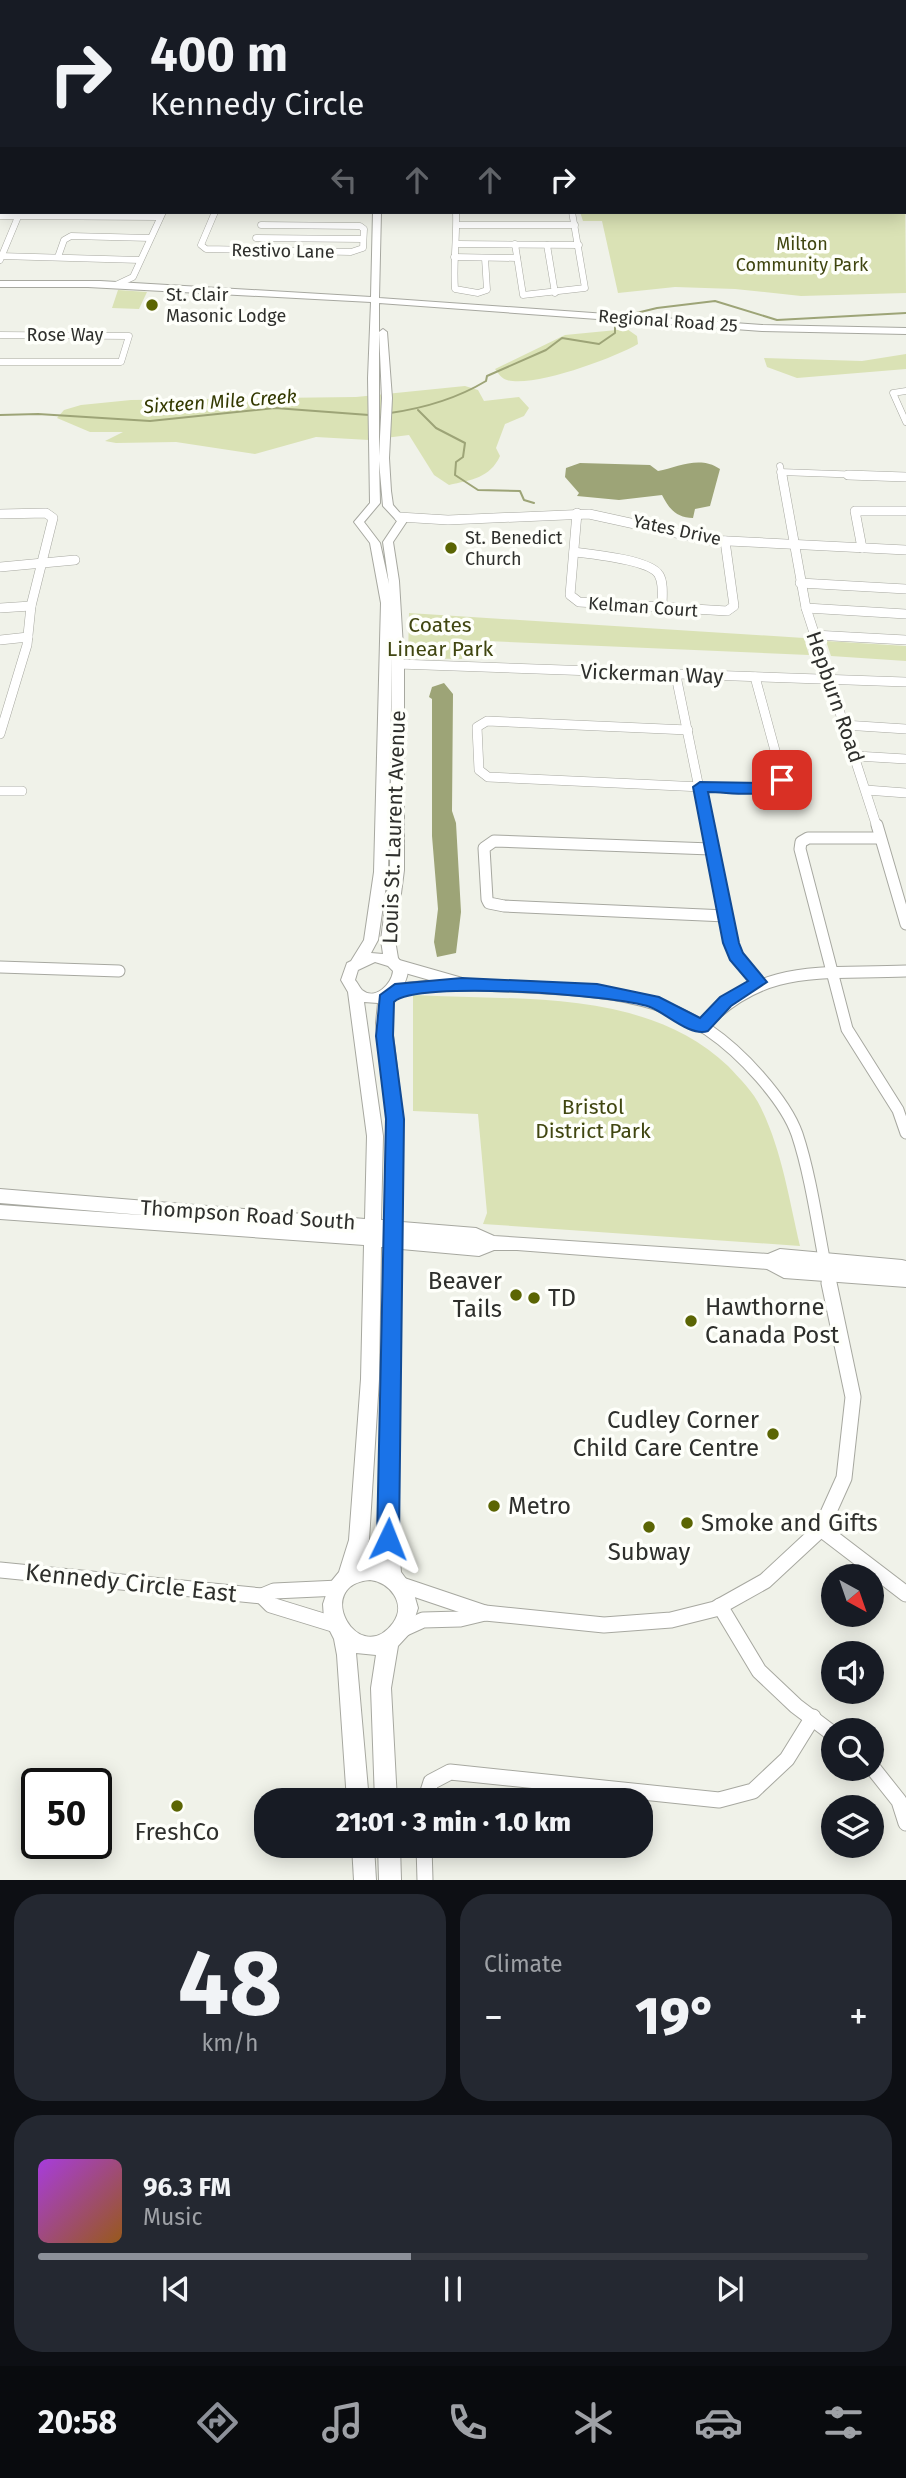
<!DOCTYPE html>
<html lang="en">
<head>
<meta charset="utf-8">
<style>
  body { margin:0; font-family:"Fira Sans",sans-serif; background:#242831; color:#f1f3f6; height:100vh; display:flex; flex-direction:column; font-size:26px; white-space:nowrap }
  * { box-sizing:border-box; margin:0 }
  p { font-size:23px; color:#9ea1a6 }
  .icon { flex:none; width:38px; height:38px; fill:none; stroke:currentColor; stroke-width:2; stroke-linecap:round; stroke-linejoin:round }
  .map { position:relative; height:1880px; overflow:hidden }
  .sheet { display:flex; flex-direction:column; gap:14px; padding:14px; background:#0d0f14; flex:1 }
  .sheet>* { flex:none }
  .hud { position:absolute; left:0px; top:0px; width:906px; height:214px; box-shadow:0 4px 18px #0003; background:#171b24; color:#f1f3f6; overflow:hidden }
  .needle { width:46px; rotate:140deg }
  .tools { position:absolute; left:821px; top:1564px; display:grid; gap:14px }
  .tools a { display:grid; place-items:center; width:63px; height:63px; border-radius:50%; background:#171b24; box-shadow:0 4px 18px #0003; font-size:35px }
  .speed { position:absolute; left:21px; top:1768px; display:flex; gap:14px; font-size:35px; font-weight:700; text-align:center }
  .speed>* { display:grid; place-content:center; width:91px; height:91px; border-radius:50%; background:#171b24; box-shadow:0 4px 18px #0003; line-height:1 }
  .speed .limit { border:4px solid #111; border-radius:10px; background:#fff; color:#111 }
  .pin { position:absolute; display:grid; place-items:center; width:60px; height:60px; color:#fff; margin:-30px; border-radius:14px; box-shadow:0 4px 10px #0006 }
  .me { position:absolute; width:77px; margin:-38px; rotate:2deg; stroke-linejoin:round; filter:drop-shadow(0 0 5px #0008) }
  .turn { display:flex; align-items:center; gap:24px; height:147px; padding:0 35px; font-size:32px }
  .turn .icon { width:91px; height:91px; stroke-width:2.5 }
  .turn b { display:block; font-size:49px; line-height:60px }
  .lanes { display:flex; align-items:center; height:66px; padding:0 35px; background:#0003; justify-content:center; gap:35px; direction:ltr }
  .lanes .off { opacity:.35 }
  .big { font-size:52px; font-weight:800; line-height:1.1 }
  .sheet .tile { flex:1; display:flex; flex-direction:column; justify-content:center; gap:10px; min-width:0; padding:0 24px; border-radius:28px; background:#242831 }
  .sheet .dial { align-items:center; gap:0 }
  .dial b { font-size:91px; line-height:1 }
  .song { display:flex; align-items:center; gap:21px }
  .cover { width:84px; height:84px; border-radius:10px; background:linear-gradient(135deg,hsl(280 70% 55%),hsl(30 70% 35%)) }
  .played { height:7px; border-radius:4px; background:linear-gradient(90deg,#8c9099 45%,#363941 45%) }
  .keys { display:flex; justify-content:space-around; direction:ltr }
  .heat { display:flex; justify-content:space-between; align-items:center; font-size:38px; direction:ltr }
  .sheet .tiles { flex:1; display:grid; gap:14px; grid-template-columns:1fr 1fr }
  .tile:last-child { grid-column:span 2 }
  .trip { position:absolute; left:254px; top:1788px; width:399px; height:70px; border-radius:28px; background:#171b24; box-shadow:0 4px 18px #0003; font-weight:800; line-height:70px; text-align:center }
  .menu { display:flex; height:112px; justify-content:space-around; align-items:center; background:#090b0e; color:#9ea1a6 }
  .menu .icon { width:49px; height:49px }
  .menu .active { color:#8c9099 }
  .menu b { font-size:32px; color:#f1f3f6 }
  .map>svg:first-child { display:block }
  .green { fill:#dae2b5 }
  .water { fill:#9da477 }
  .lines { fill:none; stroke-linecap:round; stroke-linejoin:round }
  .stream { stroke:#9da477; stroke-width:2 }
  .minor-far4-casing { stroke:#a7a8a0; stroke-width:6 }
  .minor-far3-casing { stroke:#a7a8a0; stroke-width:7 }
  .minor-far2-casing { stroke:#a7a8a0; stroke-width:10 }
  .minor-far1-casing { stroke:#a7a8a0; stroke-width:13 }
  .minor-casing { stroke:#a7a8a0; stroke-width:17 }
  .major-casing { stroke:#a7a8a0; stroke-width:2 }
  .minor-far4 { stroke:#fff; stroke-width:5 }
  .minor-far3 { stroke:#fff; stroke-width:6 }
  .minor-far2 { stroke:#fff; stroke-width:9 }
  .minor-far1 { stroke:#fff; stroke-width:11 }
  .minor { stroke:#fff; stroke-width:15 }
  .major { fill:#fff; fill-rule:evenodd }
  .route { fill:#1a73e8; stroke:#114b97; stroke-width:2 }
  .poi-dot { fill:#5b6504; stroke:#fefffa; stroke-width:2.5 }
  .labels { text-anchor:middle; stroke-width:7; stroke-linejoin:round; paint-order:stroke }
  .far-park-label { font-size:18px; fill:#404610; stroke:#fefffa }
  .far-street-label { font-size:18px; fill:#2e2f2c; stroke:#fefffa }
  .far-poi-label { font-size:18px; fill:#2e2f2c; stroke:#fefffa; text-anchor:start }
  .far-water-label { font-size:19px; font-style:italic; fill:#333900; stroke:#fefffa }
  .park-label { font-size:21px; fill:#404610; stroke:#fefffa }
  .street-label { font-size:21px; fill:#2e2f2c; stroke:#fefffa }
  .near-poi-label { font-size:24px; fill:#2e2f2c; stroke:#fefffa; text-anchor:start }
  .near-street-label { font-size:24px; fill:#2e2f2c; stroke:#fefffa }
</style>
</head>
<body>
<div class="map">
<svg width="906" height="1880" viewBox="0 0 906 1880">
  <rect width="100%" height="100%" fill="#f0f2e9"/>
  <!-- green -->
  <g class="green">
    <polygon points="905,177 906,293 801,296 735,289 675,287 618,293 602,221 583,221 580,212 905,212"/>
    <polygon points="118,290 147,292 139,309 112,308"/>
    <path d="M627 329 637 336 638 344C614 358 533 388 507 380 501 378 499 374 495 369L565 335Z"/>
    <polygon points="906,354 906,369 797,378 767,367 764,358 862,361"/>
    <path d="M465 386 478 390 484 401 519 397 529 408 524 416 505 424 496 448 500 456C490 478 471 480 449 485L434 475 409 435 369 440 316 437 255 454 176 442 116 443 105 441 123 432H90L57 418 64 410 81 405 131 400 356 397Z"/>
    <polygon points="409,613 804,638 809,655 464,640 462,659 408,658"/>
    <polygon points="826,641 906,646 906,661 831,656"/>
    <path d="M413 995C518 1001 646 988 728 1066 740 1079 753 1091 761 1108 782 1151 789 1199 800 1246L483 1224 487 1213 478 1114 413 1111Z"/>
  </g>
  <!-- water -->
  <g class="water">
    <path d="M580 463 650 465 658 471C678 467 700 455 720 469L710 506 695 509 693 518C677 518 669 509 662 495L619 500 577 496 579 493 565 477 566 468Z"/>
    <polygon points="444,683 453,694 452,811 456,823 461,912 456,953 437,957 434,942 438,909 432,836 432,699 429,697 432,687"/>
  </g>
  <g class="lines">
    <!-- stream -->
    <g class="stream">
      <polyline points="624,316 657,308 715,301 777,320 906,313"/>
      <polyline points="418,410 436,428 465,443 463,457 456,462 455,475 478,490 520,491 524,500 534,503"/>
      <path d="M390 413C425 408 456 399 486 381L487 376 546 350 562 338 599 344 615 333V321L619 319"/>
      <polyline points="0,415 38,414 150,421 275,408 369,415"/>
    </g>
    <defs>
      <g id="minor-far4">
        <polyline points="656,0 719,2"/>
        <polyline points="798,0 800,2"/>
        <polyline points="110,1 198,0"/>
      </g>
      <g id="minor-far3">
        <polyline points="215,212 201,245 206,249 351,252 363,248 364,229 360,226 261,225"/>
        <path d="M456 212C457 239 453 262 455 289L478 293 487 290 485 258"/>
        <polyline points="0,216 160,217"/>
        <polyline points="457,225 575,225"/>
        <polyline points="256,238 363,239"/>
        <polyline points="458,244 579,245"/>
        <polyline points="515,244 523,295 585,288 572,212"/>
        <polyline points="547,245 555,293"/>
        <polyline points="0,256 140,260"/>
        <polyline points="58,257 64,240 71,236 150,238"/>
        <polyline points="454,257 517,258"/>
        <polyline points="0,260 20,212"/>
        <polyline points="116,285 133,277 163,212"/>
        <polyline points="0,335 129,336 121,362 0,362"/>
        <polyline points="906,391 893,393 906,422"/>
        <polyline points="780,466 782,476"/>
        <polyline points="780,472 892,476"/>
      </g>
      <g id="minor-far2">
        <polyline points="782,475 806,608 877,827"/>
        <polyline points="848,475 906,477"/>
        <polyline points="577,513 570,595 579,602 727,611 734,606 725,541"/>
        <polyline points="0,514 46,513 53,518 31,606 27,645 0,734"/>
        <polyline points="399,517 448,520 589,514 708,540 906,550"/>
        <polyline points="862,548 855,511 906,511"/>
        <path d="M574 552C591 554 651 560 659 575 664 583 662 598 662 608"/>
        <polyline points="0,567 75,560"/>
        <polyline points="800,583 906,589"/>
        <polyline points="0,608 31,606"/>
        <polyline points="806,608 906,614"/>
        <polyline points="814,635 906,640"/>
        <polyline points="0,640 28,637"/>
        <polyline points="398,664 906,682"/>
        <polyline points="676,676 707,827"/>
        <polyline points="844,725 906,729"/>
        <polyline points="688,730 487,721 477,727 479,770 488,777 745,789 778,786 783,780 755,677"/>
        <polyline points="856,756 906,759"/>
        <polyline points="866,790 906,793"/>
        <polyline points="0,791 22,791"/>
      </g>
      <g id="minor-far1">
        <polyline points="707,825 731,943 736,956 759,982"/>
        <polyline points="877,825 906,924"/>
        <polyline points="878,838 808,838 801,842 800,849 847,1029 898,1110 906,1133"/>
        <polyline points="711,849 494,841 484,848 487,899 489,903 504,906 726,916"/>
        <polyline points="397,965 460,983"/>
        <polyline points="0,967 119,971"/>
        <path d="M395 990C439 983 483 985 527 987 626 992 690 997 760 1077 774 1093 790 1114 797 1134 812 1179 819 1237 829 1284"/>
        <path d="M702 1027C765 961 822 975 906 971"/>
      </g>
      <g id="minor">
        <polyline points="821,1529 906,1594"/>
        <polyline points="0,1570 262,1596"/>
        <polyline points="402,1585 485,1613"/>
        <polyline points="720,1606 759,1671 796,1706 833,1734"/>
        <polyline points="336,1625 271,1605 262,1596 274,1591 339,1588"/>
        <polyline points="401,1630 423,1620 460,1619 485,1613 604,1625 671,1620 715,1609 765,1581 821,1529 844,1478 853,1397 829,1283"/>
        <polyline points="872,1767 899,1801 906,1823"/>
        <polyline points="425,1801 431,1782 450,1772 719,1800 753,1791 787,1759 813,1717"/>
        <polyline points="424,1846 425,1880"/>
      </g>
      <g id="major">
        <polygon points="381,0 387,0 388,2 382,2"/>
        <path d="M373 212H381L379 298 762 325 906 328V334L762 331 379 303V456L382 398 379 332 383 329 387 332 392 398 389 458 391 491 393 505 407 521 393 542 399 581 404 664V870L395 940 398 958 408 970C407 986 395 995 390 1009L403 1119 402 1222 476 1228 494 1236 768 1254 780 1249 902 1260 906 1261V1287L784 1278 767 1269 517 1250H494L479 1256 401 1249 398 1539 401 1572 412 1587 418 1608 410 1633 398 1646 391 1688 397 1801H375L371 1688 376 1655 356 1653 369 1801H347L337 1655 334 1639 324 1619 323 1604 330 1583 339 1572 349 1540 361 1379 364 1245 0 1219V1205L155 1216 0 1203V1189L365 1219 367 1136 348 992 341 980 347 963 351 961 364 940 374 872 381 603 370 543 354 522 370 503 368 378 371 302 88 287H0V281H100L371 297ZM379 461 383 506 397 521 383 542 389 584 380 543 364 522 380 503ZM392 652 390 870 381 940 383 954 371 953 378 940 388 872ZM375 962 388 966 393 971C392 984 375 1001 362 990 359 987 358 983 355 980L358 970ZM364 1002 378 1003 376 1023 387 1119 385 1220H381L383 1136ZM381 1247H385L378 1539 381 1562 362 1561 369 1540 379 1379ZM370 1580C390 1582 407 1604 393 1623 359 1669 311 1585 370 1580Z"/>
        <polygon points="352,1846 374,1846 376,1880 354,1880"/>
        <polygon points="378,1846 400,1846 401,1880 379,1880"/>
      </g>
    </defs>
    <!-- minor-far4 casing -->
    <use href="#minor-far4" class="minor-far4-casing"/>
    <!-- minor-far3 casing -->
    <use href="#minor-far3" class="minor-far3-casing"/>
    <!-- minor-far2 casing -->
    <use href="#minor-far2" class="minor-far2-casing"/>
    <!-- minor-far1 casing -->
    <use href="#minor-far1" class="minor-far1-casing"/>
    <!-- minor casing -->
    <use href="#minor" class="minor-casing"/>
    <!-- major casing -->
    <use href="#major" class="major-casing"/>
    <!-- minor-far4 -->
    <use href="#minor-far4" class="minor-far4"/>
    <!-- minor-far3 -->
    <use href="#minor-far3" class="minor-far3"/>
    <!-- minor-far2 -->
    <use href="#minor-far2" class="minor-far2"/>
    <!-- minor-far1 -->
    <use href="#minor-far1" class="minor-far1"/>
    <!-- minor -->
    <use href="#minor" class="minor"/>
    <!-- major -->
    <use href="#major" class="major"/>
  </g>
  <!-- route -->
  <path class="route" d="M782 776 790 780C772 801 733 792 708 792L739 943 743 953 767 982 731 1006 708 1031C690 1037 666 1013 650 1007 616 995 416 980 394 1002L393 1036 404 1119 399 1539 396 1547 388 1550 380 1547 377 1539 386 1119 376 1036 380 995 395 984 462 978 597 984 659 997 700 1018 720 997 748 981 730 960 723 943 693 787 700 782 768 783Z"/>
  <!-- markers -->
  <g class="poi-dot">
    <circle cx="152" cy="305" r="7"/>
    <circle cx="451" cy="548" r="7"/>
    <circle cx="516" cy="1295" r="7"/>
    <circle cx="534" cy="1298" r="7"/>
    <circle cx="691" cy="1321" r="7"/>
    <circle cx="773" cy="1434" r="7"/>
    <circle cx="494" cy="1506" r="7"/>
    <circle cx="687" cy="1523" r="7"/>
    <circle cx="649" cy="1527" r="7"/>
    <circle cx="177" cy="1806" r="7"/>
  </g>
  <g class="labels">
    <!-- far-park labels -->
    <g class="far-park-label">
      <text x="802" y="250">Milton<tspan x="802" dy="21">Community Park</tspan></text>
    </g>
    <!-- far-street labels -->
    <g class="far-street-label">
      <text transform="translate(283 251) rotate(1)" y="6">Restivo Lane</text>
      <text transform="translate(668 321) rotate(4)" y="6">Regional Road 25</text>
      <text x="65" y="341">Rose Way</text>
      <text transform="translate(677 530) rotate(12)" y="6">Yates Drive</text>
      <text transform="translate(643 607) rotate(4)" y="6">Kelman Court</text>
    </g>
    <!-- far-poi labels -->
    <g class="far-poi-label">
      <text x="166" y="301">St. Clair<tspan x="166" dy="21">Masonic Lodge</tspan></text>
      <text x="465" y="544">St. Benedict<tspan x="465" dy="21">Church</tspan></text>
    </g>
    <!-- far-water labels -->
    <g class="far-water-label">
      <text transform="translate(220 401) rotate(-4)" y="7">Sixteen Mile Creek</text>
    </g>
    <!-- park labels -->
    <g class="park-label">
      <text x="440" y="632">Coates<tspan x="440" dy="24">Linear Park</tspan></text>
      <text x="593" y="1114">Bristol<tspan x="593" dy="24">District Park</tspan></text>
    </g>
    <!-- street labels -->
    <g class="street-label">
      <text transform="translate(652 674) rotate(2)" y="7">Vickerman Way</text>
      <text transform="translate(835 697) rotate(71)" y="7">Hepburn Road</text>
      <text transform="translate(394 827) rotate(-88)" y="7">Louis St. Laurent Avenue</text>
      <text transform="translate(248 1215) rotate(4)" y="7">Thompson Road South</text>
    </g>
    <!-- near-poi labels -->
    <g class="near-poi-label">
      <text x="502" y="1289" text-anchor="end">Beaver<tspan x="502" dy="28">Tails</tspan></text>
      <text x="548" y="1306">TD</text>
      <text x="705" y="1315">Hawthorne<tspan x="705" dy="28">Canada Post</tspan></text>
      <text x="759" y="1428" text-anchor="end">Cudley Corner<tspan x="759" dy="28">Child Care Centre</tspan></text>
      <text x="508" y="1514">Metro</text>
      <text x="701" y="1531">Smoke and Gifts</text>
      <text x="649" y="1560" text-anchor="middle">Subway</text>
      <text x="177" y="1840" text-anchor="middle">FreshCo</text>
    </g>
    <!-- near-street labels -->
    <g class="near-street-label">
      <text transform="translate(131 1583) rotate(6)" y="8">Kennedy Circle East</text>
    </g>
  </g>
</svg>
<div class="tools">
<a><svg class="needle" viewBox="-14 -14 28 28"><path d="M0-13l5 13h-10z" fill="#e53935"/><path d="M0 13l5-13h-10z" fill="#9ea1a6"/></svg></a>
<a><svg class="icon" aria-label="sound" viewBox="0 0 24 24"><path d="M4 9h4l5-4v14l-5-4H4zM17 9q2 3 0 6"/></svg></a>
<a><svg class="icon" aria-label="search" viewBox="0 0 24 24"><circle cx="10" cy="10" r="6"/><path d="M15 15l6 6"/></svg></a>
<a><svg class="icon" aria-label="layers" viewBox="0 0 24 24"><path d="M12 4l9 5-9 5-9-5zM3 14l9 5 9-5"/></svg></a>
</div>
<div class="speed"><div class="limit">50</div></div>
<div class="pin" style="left:782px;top:780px;background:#d93025"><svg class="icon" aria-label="arrive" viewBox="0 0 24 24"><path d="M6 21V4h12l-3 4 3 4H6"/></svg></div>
<svg class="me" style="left:388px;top:1539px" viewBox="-20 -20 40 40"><path d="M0-17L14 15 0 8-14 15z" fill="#1a73e8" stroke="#fff" stroke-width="4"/></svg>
<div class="trip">21:01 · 3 min · 1.0 km</div>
<div class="hud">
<div class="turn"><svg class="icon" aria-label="right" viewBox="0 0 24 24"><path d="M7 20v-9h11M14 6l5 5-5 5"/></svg><div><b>400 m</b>Kennedy Circle</div></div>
<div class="lanes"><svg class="icon off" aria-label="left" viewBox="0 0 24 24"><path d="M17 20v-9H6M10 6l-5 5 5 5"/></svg><svg class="icon off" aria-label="ahead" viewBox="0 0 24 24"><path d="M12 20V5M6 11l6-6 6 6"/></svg><svg class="icon off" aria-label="ahead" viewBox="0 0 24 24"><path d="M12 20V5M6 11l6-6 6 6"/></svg><svg class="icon" aria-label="right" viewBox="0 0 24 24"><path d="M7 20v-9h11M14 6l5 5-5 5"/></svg></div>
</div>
</div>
<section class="sheet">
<div class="tiles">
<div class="tile dial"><b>48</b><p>km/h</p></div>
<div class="tile"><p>Climate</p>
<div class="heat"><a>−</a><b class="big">19°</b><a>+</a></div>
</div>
<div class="tile">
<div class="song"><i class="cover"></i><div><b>96.3 FM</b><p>Music</p></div></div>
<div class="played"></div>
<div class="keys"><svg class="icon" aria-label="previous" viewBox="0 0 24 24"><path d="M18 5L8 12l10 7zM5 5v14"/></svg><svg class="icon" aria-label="pause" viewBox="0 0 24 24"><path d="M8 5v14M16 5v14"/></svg><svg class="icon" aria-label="next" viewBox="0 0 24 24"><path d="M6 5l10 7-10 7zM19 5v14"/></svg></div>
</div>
</div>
</section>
<nav class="menu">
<b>20:58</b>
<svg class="icon active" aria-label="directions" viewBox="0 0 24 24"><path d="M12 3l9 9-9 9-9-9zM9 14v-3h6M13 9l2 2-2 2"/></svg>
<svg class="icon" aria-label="music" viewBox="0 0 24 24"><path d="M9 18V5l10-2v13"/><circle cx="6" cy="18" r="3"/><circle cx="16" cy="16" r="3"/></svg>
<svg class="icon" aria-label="phone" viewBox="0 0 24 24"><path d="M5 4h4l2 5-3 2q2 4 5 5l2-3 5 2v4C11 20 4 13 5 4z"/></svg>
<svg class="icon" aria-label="climate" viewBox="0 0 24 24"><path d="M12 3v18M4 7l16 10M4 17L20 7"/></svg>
<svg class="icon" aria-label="car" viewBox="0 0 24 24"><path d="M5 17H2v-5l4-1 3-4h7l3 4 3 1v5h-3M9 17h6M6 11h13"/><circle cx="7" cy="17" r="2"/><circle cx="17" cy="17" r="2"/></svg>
<svg class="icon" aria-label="filters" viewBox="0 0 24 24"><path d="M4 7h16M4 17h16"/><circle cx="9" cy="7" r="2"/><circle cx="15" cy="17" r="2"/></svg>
</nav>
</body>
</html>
